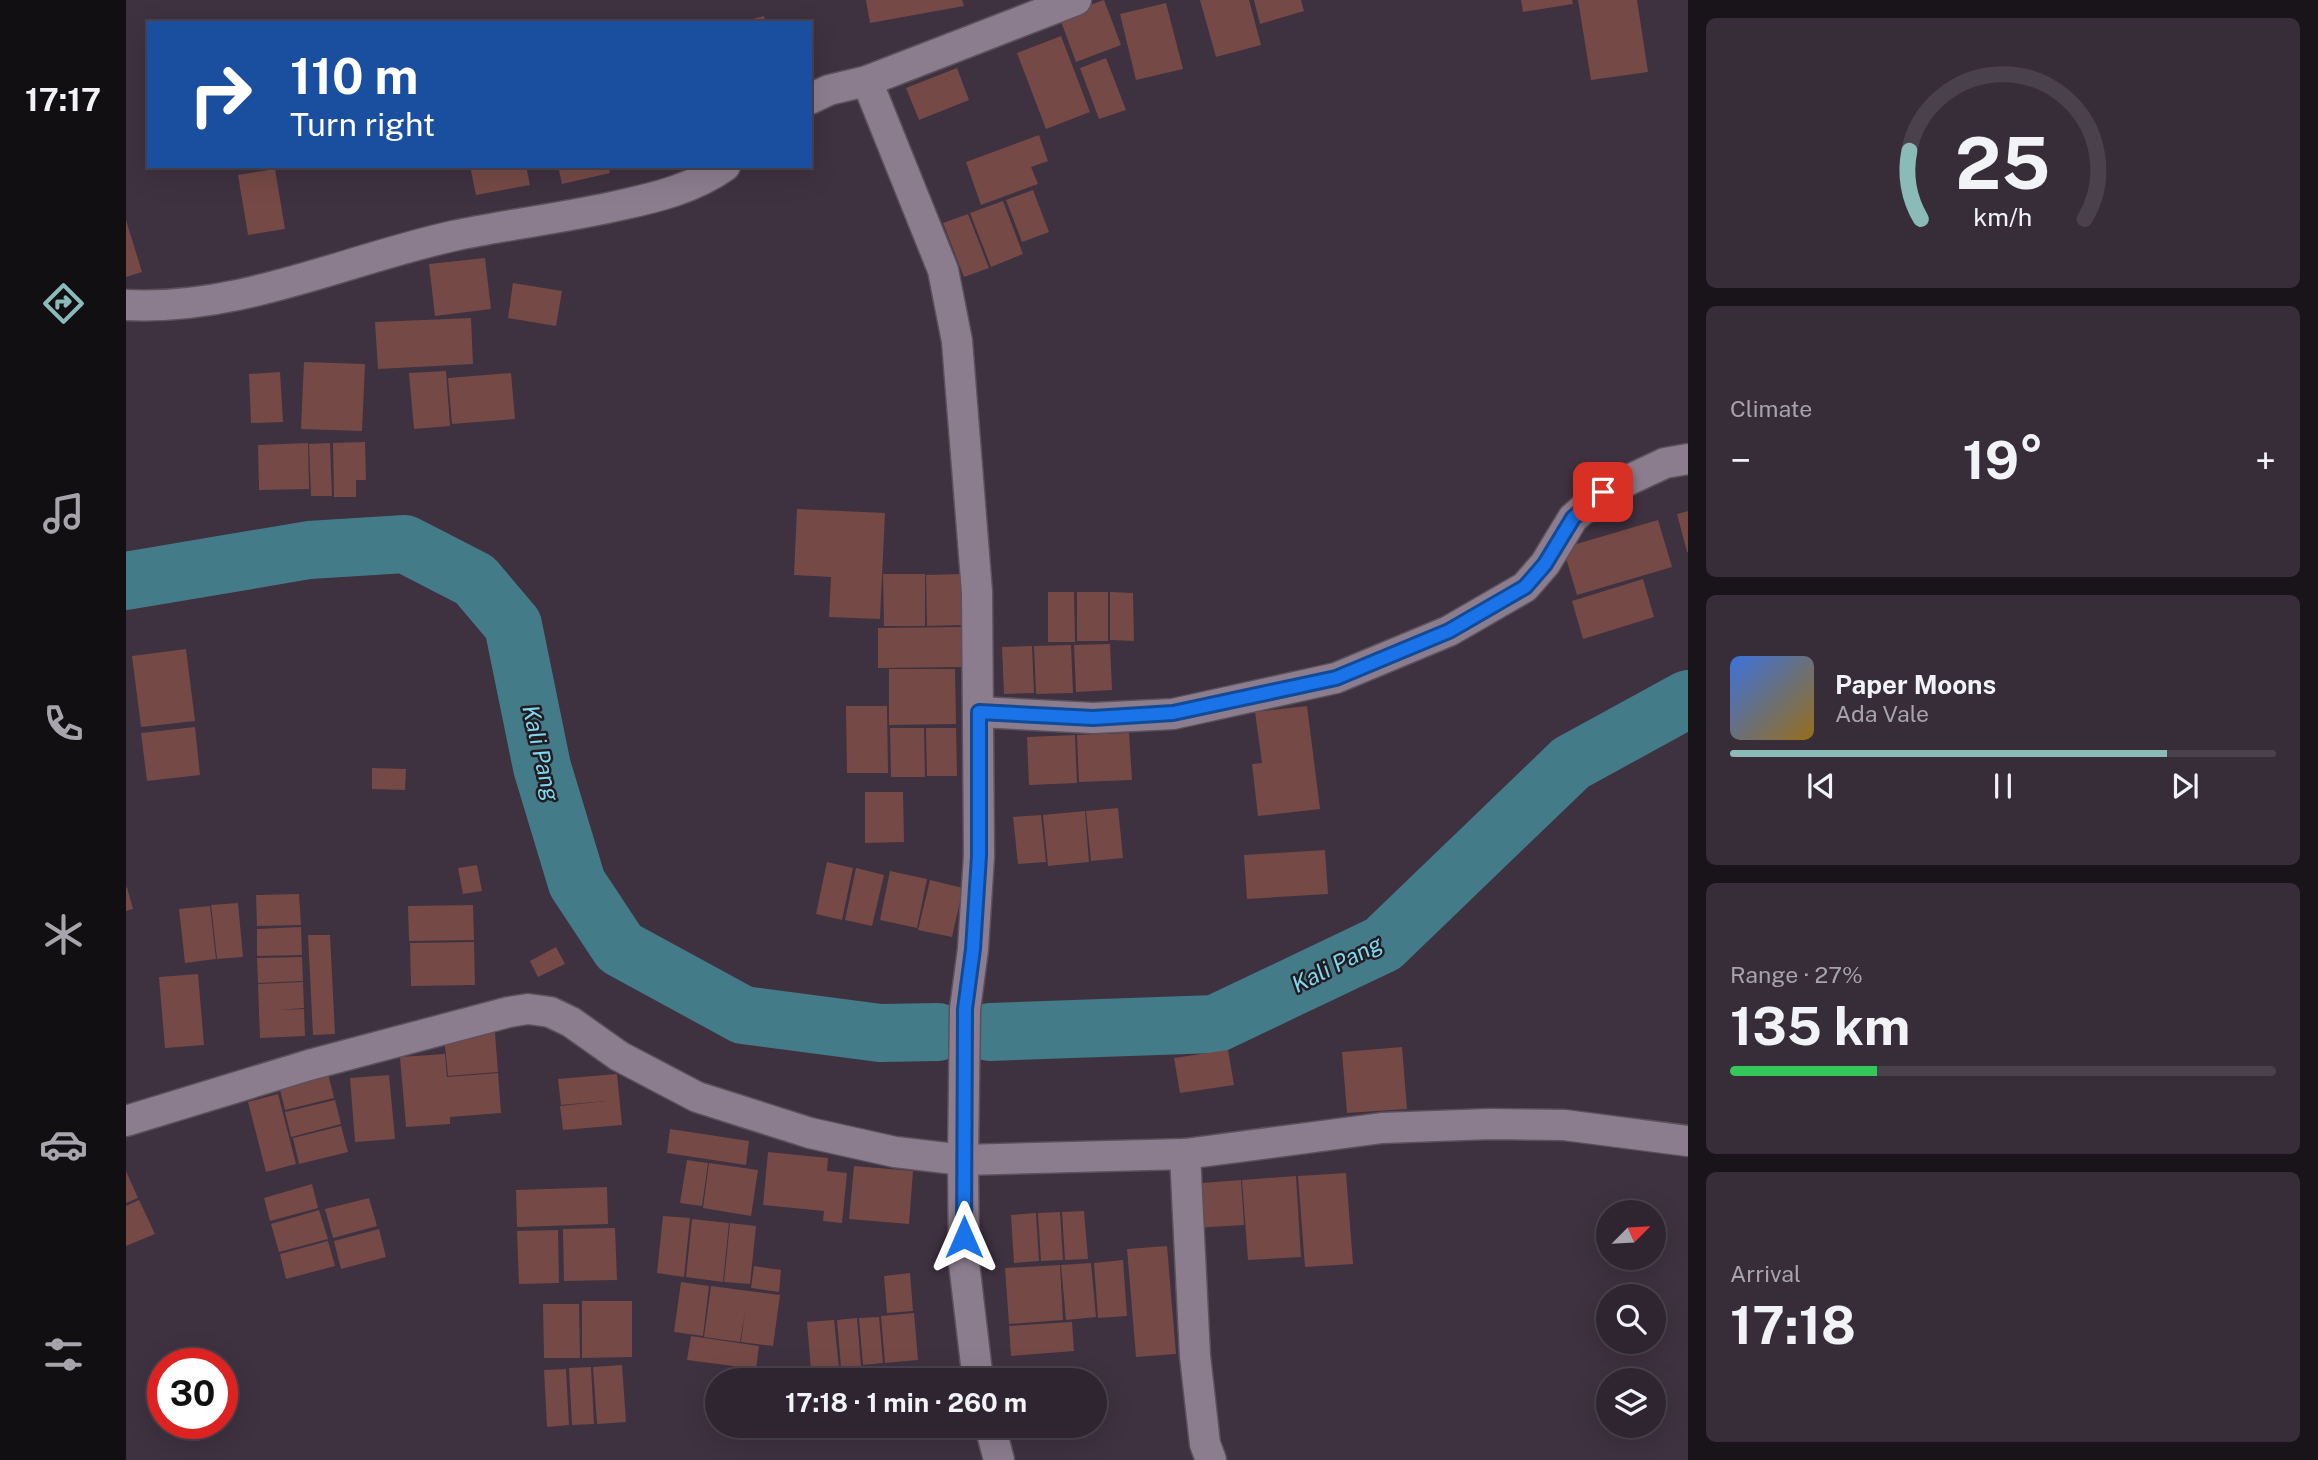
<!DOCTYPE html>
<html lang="en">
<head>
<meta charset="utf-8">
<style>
  body { margin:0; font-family:"Public Sans",sans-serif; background:#362d38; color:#f1f3f6; height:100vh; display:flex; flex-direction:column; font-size:26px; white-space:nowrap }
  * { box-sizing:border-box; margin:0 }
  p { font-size:23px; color:#a7a5ab }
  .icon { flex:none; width:38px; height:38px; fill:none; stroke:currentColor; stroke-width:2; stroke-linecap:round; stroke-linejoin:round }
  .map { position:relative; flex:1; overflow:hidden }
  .drawer { display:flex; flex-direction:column; gap:18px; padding:18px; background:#19141a; width:630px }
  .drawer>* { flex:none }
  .guide { position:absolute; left:21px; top:21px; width:665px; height:147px; border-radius:0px; box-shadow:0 7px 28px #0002,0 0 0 2px #49424c; background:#1a4fa0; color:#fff; overflow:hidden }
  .needle { width:46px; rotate:66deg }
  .tools { position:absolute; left:1470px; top:1200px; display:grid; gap:14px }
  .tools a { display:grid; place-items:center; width:70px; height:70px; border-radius:50%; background:#2e2530; box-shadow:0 7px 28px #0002,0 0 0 2px #49424c; font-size:35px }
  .speed { position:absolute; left:21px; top:1348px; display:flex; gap:14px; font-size:35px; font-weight:700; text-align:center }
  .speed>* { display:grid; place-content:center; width:91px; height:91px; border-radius:50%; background:#2e2530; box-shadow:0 7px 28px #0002,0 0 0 2px #49424c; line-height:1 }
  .speed .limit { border:10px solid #d22; background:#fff; color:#111 }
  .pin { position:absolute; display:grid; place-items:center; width:60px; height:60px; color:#fff; margin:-30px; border-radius:14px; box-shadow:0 4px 10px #0006 }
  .me { position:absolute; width:77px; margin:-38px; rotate:0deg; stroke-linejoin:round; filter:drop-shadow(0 0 5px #0008) }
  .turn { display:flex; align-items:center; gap:24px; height:147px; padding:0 28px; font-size:32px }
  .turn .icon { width:91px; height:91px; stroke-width:2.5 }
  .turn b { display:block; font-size:49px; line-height:60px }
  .big { font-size:52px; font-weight:700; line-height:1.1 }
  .drawer .widget { flex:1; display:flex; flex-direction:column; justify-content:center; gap:10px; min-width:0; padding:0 24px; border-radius:10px; background:#362d38 }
  .drawer .dial { align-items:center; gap:0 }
  .dial svg { height:182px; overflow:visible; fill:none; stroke:#49424c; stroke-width:7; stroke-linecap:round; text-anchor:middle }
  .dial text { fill:#f1f3f6; stroke:none }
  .song { display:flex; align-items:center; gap:21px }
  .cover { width:84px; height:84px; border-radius:10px; background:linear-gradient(135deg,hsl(220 70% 55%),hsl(40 70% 35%)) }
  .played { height:7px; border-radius:4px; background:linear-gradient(90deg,#8bbbb9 80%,#49424c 80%) }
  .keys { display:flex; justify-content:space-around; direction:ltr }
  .heat { display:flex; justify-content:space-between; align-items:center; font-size:38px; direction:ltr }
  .charge { height:10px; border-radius:5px; background:linear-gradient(90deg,#34c759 27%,#49424c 0) }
  .trip { position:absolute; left:579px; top:1368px; width:402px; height:70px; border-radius:35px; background:#2e2530; box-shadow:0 7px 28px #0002,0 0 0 2px #49424c; font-weight:700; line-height:70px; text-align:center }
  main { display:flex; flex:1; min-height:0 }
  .dock { display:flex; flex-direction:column; width:126px; justify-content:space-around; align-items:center; background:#120f13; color:#a7a5ab }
  .dock .icon { width:49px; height:49px }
  .dock .active { color:#8bbbb9 }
  .dock b { font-size:32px; color:#f1f3f6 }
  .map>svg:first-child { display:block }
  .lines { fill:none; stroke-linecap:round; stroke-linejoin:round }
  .river { stroke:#447b88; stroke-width:58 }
  .building { fill:#754946 }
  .street-casing { stroke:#5b505c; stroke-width:33 }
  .street { stroke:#8c7d8e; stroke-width:30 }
  .route-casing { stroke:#114b97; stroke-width:18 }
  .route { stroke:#1a73e8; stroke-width:12 }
  .labels { text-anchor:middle; stroke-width:5; stroke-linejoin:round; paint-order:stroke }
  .water-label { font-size:23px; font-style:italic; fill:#7ed8ee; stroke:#221c22 }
</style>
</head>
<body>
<main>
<nav class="dock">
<b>17:17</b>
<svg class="icon active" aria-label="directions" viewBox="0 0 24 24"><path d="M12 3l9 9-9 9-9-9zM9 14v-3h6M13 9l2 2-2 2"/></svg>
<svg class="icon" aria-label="music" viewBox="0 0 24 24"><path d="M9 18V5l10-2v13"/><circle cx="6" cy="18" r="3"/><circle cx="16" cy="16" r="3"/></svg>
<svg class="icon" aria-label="phone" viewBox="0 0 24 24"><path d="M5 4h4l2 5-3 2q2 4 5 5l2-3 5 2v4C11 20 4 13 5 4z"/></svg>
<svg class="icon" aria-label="climate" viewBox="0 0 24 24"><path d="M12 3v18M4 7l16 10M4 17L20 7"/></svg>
<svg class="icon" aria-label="car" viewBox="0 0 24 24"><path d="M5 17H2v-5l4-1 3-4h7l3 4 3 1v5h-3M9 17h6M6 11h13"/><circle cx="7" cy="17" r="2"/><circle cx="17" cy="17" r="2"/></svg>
<svg class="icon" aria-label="filters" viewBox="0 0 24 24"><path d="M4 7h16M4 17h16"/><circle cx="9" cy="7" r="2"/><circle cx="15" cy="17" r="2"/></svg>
</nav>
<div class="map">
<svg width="1562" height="1460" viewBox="0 0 1562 1460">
  <rect width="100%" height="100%" fill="#3e3140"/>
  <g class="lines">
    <!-- river -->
    <g class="river">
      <polyline points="0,581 183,550 279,544 349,580 387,625 416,767 451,883 494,948 617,1015 754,1033 812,1032"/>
      <polyline points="864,1032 1089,1024 1257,944 1445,763 1562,699"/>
    </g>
  </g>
  <!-- building -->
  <g class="building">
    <polygon points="740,0 836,0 838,6 744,23"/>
    <polygon points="978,0 995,45 950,62 933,16"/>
    <polygon points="1074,0 1123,0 1135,45 1090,57"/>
    <polygon points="1128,0 1175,0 1178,11 1134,24"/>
    <polygon points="1395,0 1446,0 1447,4 1397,12"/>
    <polygon points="1452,0 1511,0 1522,72 1465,80"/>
    <polygon points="1040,3 1057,69 1010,80 994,14"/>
    <polygon points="638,16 639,23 615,23 615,22"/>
    <polygon points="935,36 964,112 920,129 891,53"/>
    <polygon points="980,58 1000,110 973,119 954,68"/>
    <polygon points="831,68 843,100 793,120 780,88"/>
    <polygon points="913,135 922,161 905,167 912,184 855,205 840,162"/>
    <polygon points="344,166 400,166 404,185 350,195"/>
    <polygon points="432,166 482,166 484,173 436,184"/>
    <polygon points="149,169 159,229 122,235 112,175"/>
    <polygon points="907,190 923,232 896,242 880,200"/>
    <polygon points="877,201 897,254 865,267 844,213"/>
    <polygon points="842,214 863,268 838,277 817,223"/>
    <polygon points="0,220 16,272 0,277"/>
    <polygon points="359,258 365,309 309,316 303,264"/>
    <polygon points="387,283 436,291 430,326 382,318"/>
    <polygon points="345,318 347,364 252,369 249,322"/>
    <polygon points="178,362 239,364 236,431 175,429"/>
    <polygon points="320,371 324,426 288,429 283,373"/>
    <polygon points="154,372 157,422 125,423 123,374"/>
    <polygon points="385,373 389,419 326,424 322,378"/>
    <polygon points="239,442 240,480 230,480 230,497 208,497 207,443"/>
    <polygon points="182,443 183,489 133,490 132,445"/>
    <polygon points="204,443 206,496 185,496 183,444"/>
    <polygon points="671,509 759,513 754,619 703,617 705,577 668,575"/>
    <polygon points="1562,511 1562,552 1561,552 1551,514"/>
    <polygon points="1532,520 1546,567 1451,595 1437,548"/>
    <polygon points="757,574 799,574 799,626 758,626"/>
    <polygon points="835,574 836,625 801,626 800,575"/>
    <polygon points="1517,579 1528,617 1457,639 1446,601"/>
    <polygon points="922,592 948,592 949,642 922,642"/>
    <rect x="951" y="592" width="31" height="49"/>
    <polygon points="984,592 1007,593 1008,641 984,640"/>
    <polygon points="837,627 837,667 752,668 752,628"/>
    <polygon points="984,644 986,690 950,692 948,645"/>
    <polygon points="945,645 947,693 910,694 908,646"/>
    <polygon points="906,646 908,693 878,694 876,647"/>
    <polygon points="60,649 69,721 15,727 6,656"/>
    <polygon points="763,669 829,669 830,724 763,725"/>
    <polygon points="720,706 761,706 762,773 721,773"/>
    <polygon points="1181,706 1194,809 1132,816 1126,764 1136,763 1129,712"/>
    <polygon points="69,727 74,775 21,781 15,733"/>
    <polygon points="764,728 798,728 799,777 765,777"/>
    <polygon points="800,728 830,728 831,776 801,776"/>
    <polygon points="1003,733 1006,780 953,782 951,735"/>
    <polygon points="949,735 951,783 903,785 901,737"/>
    <polygon points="246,768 280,769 279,790 246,789"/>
    <polygon points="739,792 777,792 778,842 739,843"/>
    <polygon points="992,808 997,858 965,861 960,811"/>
    <polygon points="959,811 963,862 922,866 917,815"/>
    <polygon points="915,815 920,862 892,864 887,817"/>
    <polygon points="1199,850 1202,894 1121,899 1118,855"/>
    <polygon points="701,862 727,868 716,920 690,914"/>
    <polygon points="351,865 356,891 337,894 332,868"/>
    <polygon points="730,868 758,875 746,926 719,920"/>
    <polygon points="764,871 801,879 791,928 754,920"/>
    <polygon points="804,880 837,888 826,937 792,930"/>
    <polygon points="1,887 7,909 0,911 0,888"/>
    <polygon points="173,894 175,925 131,926 130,895"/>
    <polygon points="112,903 117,957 91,959 85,905"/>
    <polygon points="347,905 348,940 283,941 282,906"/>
    <polygon points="84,906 90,959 59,963 53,909"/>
    <polygon points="175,927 176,955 131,956 131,929"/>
    <polygon points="182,935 204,935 209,1034 187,1035"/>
    <polygon points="348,942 349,985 285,986 284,943"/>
    <polygon points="430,947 439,964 412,977 404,961"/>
    <polygon points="176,957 177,981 132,983 131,958"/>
    <polygon points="72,974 78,1045 39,1048 33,977"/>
    <polygon points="177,982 178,1008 152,1010 178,1009 179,1036 134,1038 132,984"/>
    <polygon points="369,1033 372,1072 322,1076 318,1036"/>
    <polygon points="1276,1047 1281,1109 1221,1113 1216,1052"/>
    <polygon points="1102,1050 1108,1085 1054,1093 1048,1058"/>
    <polygon points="319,1054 321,1077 372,1073 375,1113 324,1117 324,1124 280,1127 274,1057"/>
    <polygon points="201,1069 208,1098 159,1110 152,1081"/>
    <polygon points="491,1074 496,1125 437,1130 434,1106 481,1101 435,1105 432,1079"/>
    <polygon points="263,1075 269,1139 229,1142 224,1078"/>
    <polygon points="152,1094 170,1164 140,1172 122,1102"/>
    <polygon points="209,1100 215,1124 165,1137 159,1112"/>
    <polygon points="215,1126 222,1152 173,1164 167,1138"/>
    <polygon points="544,1129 623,1141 620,1165 541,1153"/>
    <polygon points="642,1152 702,1158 701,1171 721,1173 716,1223 697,1221 698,1211 637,1205"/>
    <polygon points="561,1160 582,1163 576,1206 554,1203"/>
    <polygon points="583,1163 632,1170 625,1216 577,1208"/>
    <polygon points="728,1166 787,1171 783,1224 723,1219"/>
    <polygon points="0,1171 12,1198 0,1203"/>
    <polygon points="1220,1173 1227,1264 1179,1267 1172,1176"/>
    <polygon points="1170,1176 1175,1257 1122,1260 1116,1180"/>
    <polygon points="1115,1180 1118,1225 1067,1228 1063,1184"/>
    <polygon points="186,1184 192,1208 144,1221 138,1198"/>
    <polygon points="481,1187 482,1224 391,1227 390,1190"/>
    <polygon points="243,1198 251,1226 207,1238 199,1209"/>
    <polygon points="13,1200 29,1234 0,1246 0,1206"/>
    <polygon points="193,1210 202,1239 153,1252 145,1224"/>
    <polygon points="958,1211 962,1259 939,1260 936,1212"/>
    <polygon points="934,1212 937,1260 915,1261 912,1213"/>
    <polygon points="910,1213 913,1261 888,1263 885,1215"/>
    <polygon points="537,1216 564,1218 558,1277 531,1273"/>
    <polygon points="566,1219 603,1223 597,1282 560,1277"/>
    <polygon points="604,1223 630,1226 624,1284 598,1282"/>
    <polygon points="489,1228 491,1280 438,1281 437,1229"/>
    <polygon points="253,1229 260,1257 215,1269 208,1241"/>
    <polygon points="432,1230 433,1283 393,1284 391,1231"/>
    <polygon points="202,1241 209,1266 160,1279 154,1254"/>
    <polygon points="1041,1246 1050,1354 1010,1357 1001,1249"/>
    <polygon points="997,1260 1001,1316 972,1318 968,1263"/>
    <polygon points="965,1263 970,1317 940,1320 935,1265"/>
    <polygon points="934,1265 937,1320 883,1324 879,1268"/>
    <polygon points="628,1266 655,1270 653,1292 625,1288"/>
    <polygon points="784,1273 787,1311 761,1313 758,1276"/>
    <polygon points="555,1282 583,1286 577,1336 548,1332"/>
    <polygon points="585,1286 654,1295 647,1346 615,1342 619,1312 614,1342 578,1337"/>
    <polygon points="456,1301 506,1301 506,1357 456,1358"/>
    <polygon points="417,1304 453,1304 454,1358 418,1358"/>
    <polygon points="788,1313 792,1360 759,1363 755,1316"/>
    <polygon points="753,1317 757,1363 737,1365 733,1318"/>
    <polygon points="731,1318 735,1366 715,1367 711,1320"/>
    <polygon points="708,1320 713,1368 685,1370 681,1322"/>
    <polygon points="946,1322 948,1351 885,1356 883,1326"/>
    <polygon points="565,1336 633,1346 630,1369 561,1360"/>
    <polygon points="496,1365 500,1422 471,1424 467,1367"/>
    <polygon points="465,1367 468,1424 446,1425 443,1368"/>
    <polygon points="440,1369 443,1425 421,1427 418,1370"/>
    <polygon points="773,1371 774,1381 721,1381 721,1376"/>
    <polygon points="799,1374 800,1381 776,1381 775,1377"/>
    <polygon points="726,1426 782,1426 782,1428 726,1433"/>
  </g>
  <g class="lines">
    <defs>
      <g id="street">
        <polyline points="741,81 817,270 831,341 851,592 853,856 847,949 839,1009 837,1160 838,1263 852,1381"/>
        <polyline points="684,99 703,90 741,81 950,0"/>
        <path d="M0 305C113 311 219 260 327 236 383 224 439 218 495 205 532 197 568 188 599 166"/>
        <polyline points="853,712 967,718 1047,714 1210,678 1323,631 1399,587 1419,564 1447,518 1477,492 1539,463 1562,459"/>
        <polyline points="0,1121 183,1065 383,1012 402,1009 424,1012 445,1022 493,1056 571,1097 684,1133 769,1152 837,1160 1059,1154 1256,1128 1364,1124 1438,1125 1562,1141"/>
        <polyline points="1059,1154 1069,1356 1079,1444 1085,1460"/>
        <polyline points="864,1426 873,1460"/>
      </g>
    </defs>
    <!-- street casing -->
    <use href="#street" class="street-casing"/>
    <!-- street -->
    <use href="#street" class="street"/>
  </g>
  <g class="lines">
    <defs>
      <polyline id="route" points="838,1237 839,1009 847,949 853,856 853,712 967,718 1047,713 1210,678 1323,631 1399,587 1419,564 1447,518 1477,492"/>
    </defs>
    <!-- route casing -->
    <use href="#route" class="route-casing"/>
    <!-- route -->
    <use href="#route" class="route"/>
  </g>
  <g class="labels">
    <!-- water labels -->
    <g class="water-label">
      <text transform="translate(415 753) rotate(77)" y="8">Kali Pang</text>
      <text transform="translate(1211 964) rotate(-27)" y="8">Kali Pang</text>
    </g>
  </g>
</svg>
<div class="tools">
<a><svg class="needle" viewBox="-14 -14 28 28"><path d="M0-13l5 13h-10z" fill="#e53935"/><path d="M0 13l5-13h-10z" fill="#a7a5ab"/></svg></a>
<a><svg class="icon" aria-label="search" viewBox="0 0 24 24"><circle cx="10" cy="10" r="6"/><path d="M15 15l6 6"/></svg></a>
<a><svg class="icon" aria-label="layers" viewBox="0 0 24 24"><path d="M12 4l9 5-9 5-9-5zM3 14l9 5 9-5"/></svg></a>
</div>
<div class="speed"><div class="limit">30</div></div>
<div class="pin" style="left:1477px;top:492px;background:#d93025"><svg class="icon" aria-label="arrive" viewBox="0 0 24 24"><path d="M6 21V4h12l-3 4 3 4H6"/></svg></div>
<svg class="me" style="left:838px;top:1237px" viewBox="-20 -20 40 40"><path d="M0-17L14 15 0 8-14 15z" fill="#1a73e8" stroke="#fff" stroke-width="4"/></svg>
<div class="trip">17:18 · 1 min · 260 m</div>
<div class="guide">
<div class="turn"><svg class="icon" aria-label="right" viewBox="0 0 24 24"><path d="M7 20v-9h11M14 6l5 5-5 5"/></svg><div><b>110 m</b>Turn right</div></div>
</div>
</div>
<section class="drawer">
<div class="widget dial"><svg viewBox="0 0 100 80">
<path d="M14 69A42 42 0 1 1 86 69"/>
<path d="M14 69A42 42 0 0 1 9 39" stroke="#8bbbb9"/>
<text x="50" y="56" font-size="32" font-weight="700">25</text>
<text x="50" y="72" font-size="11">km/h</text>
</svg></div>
<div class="widget"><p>Climate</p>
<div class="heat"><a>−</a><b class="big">19°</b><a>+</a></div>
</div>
<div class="widget">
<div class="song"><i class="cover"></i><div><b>Paper Moons</b><p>Ada Vale</p></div></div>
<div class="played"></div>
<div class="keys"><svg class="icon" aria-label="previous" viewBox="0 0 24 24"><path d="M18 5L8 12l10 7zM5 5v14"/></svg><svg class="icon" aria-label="pause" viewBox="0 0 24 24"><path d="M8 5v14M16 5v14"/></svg><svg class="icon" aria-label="next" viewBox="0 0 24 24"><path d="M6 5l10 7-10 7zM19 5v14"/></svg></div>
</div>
<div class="widget"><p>Range · 27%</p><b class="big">135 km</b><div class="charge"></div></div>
<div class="widget"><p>Arrival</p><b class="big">17:18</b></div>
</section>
</main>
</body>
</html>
